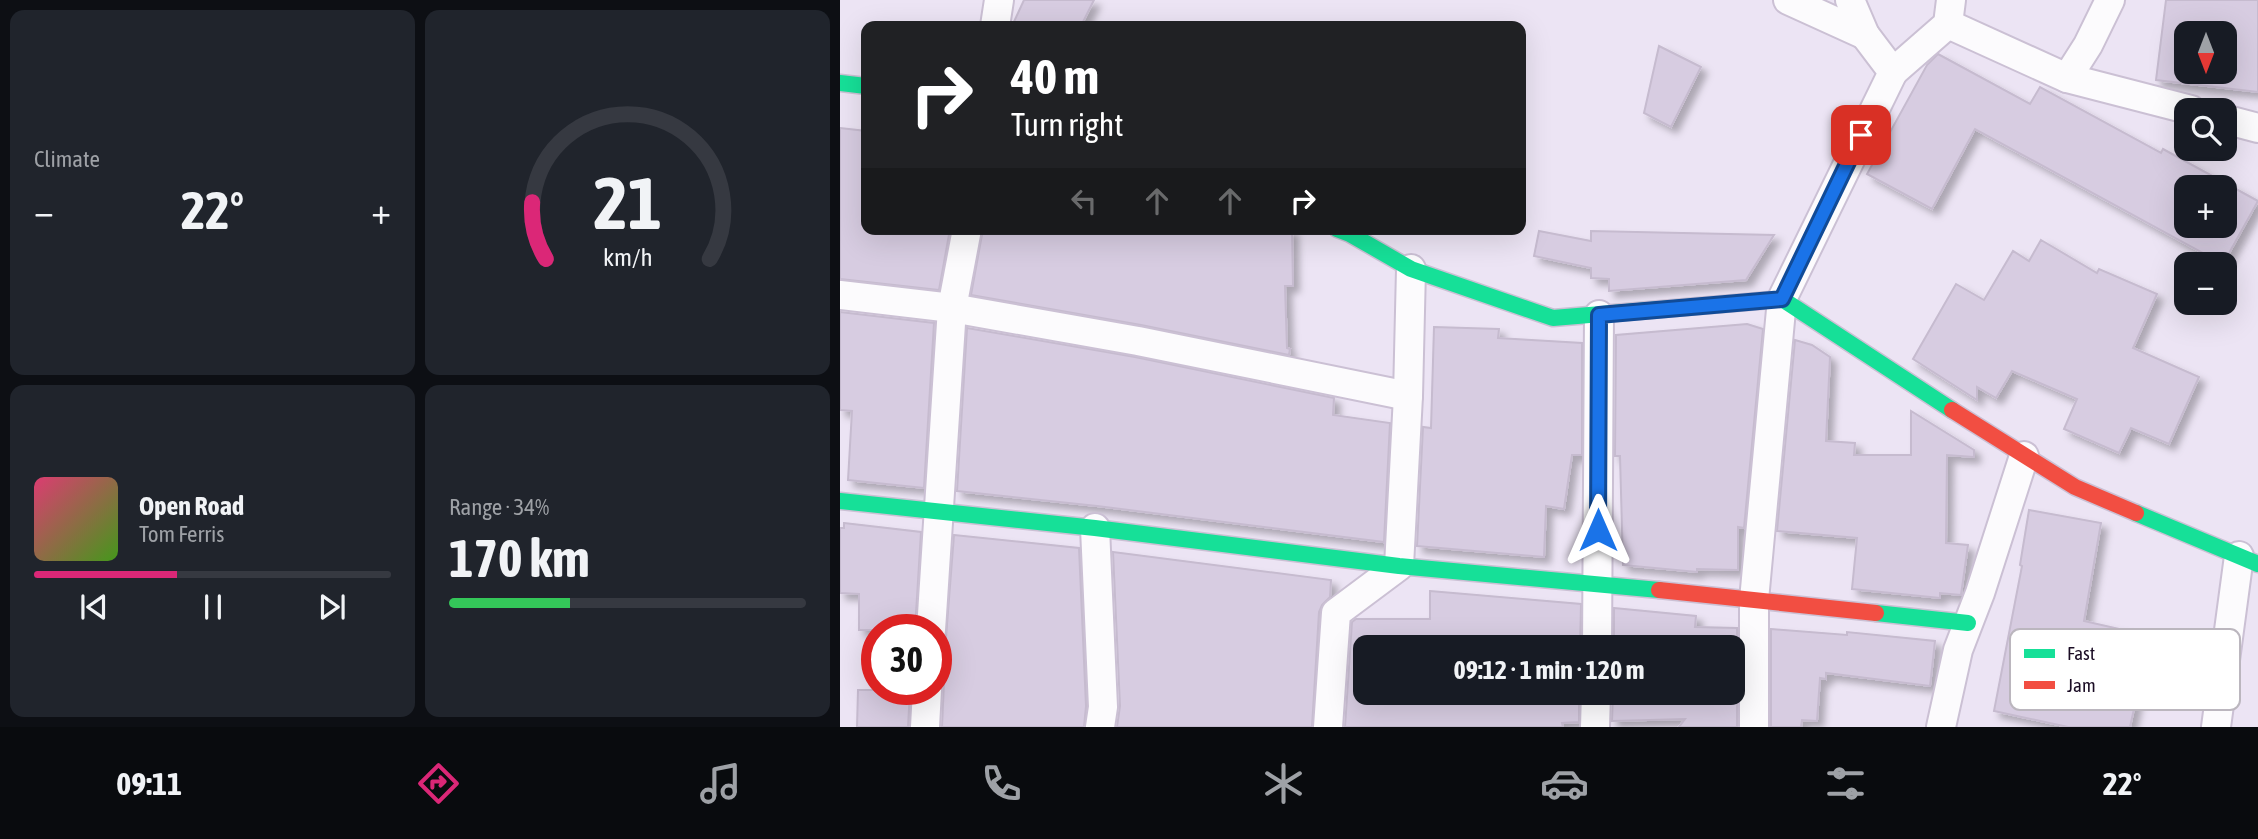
<!DOCTYPE html>
<html lang="en">
<head>
<meta charset="utf-8">
<style>
  body { margin:0; font-family:"Asap Condensed",sans-serif; background:#20242c; color:#f1f3f6; height:100vh; display:flex; flex-direction:column; font-size:26px; white-space:nowrap }
  * { box-sizing:border-box; margin:0 }
  p { font-size:23px; color:#9ea1a6 }
  .icon { flex:none; width:38px; height:38px; fill:none; stroke:currentColor; stroke-width:2; stroke-linecap:round; stroke-linejoin:round }
  .map { position:relative; flex:1; overflow:hidden }
  .details { display:flex; flex-direction:column; gap:10px; padding:10px; background:#0d0f14; width:840px }
  .details>* { flex:none }
  .top-card { position:absolute; left:21px; top:21px; width:665px; height:214px; border-radius:14px; box-shadow:0 7px 28px #0002; background:#202124; color:#fff; overflow:hidden }
  .needle { width:46px; rotate:180deg }
  .tools { position:absolute; left:1334px; top:21px; display:grid; gap:14px }
  .tools a { display:grid; place-items:center; width:63px; height:63px; border-radius:14px; background:#171b24; box-shadow:0 7px 28px #0002; font-size:35px }
  .speed { position:absolute; left:21px; top:614px; display:flex; gap:14px; font-size:35px; font-weight:700; text-align:center }
  .speed>* { display:grid; place-content:center; width:91px; height:91px; border-radius:50%; background:#171b24; box-shadow:0 7px 28px #0002; line-height:1 }
  .speed .limit { border:10px solid #d22; background:#fff; color:#111 }
  .pin { position:absolute; display:grid; place-items:center; width:60px; height:60px; color:#fff; margin:-30px; border-radius:14px; box-shadow:0 4px 10px #0006 }
  .me { position:absolute; width:77px; margin:-38px; rotate:0deg; stroke-linejoin:round; filter:drop-shadow(0 0 5px #0008) }
  .turn { display:flex; align-items:center; gap:24px; height:147px; padding:0 35px; font-size:32px }
  .turn .icon { width:91px; height:91px; stroke-width:2.5 }
  .turn b { display:block; font-size:49px; line-height:60px }
  .lanes { display:flex; align-items:center; height:66px; padding:0 35px; background:#0003; justify-content:center; gap:35px; direction:ltr }
  .lanes .off { opacity:.35 }
  .big { font-size:52px; font-weight:700; line-height:1.1 }
  .details .widget { flex:1; display:flex; flex-direction:column; justify-content:center; gap:10px; min-width:0; padding:0 24px; border-radius:14px; background:#20242c }
  .details .dial { align-items:center; gap:0 }
  .dial svg { height:182px; overflow:visible; fill:none; stroke:#363941; stroke-width:7; stroke-linecap:round; text-anchor:middle }
  .dial text { fill:#f1f3f6; stroke:none }
  .song { display:flex; align-items:center; gap:21px }
  .cover { width:84px; height:84px; border-radius:10px; background:linear-gradient(135deg,hsl(340 70% 55%),hsl(100 70% 35%)) }
  .played { height:7px; border-radius:4px; background:linear-gradient(90deg,#db2777 40%,#363941 40%) }
  .keys { display:flex; justify-content:space-around; direction:ltr }
  .heat { display:flex; justify-content:space-between; align-items:center; font-size:38px; direction:ltr }
  .charge { height:10px; border-radius:5px; background:linear-gradient(90deg,#34c759 34%,#363941 0) }
  .details .tiles { flex:1; display:grid; gap:10px; grid-template-columns:repeat(2,1fr) }
  .trip { position:absolute; left:513px; top:635px; width:392px; height:70px; border-radius:14px; background:#171b24; box-shadow:0 7px 28px #0002; font-weight:700; line-height:70px; text-align:center }
  .tab-bar { display:flex; height:112px; justify-content:space-around; align-items:center; background:#090b0e; color:#9ea1a6 }
  .tab-bar .icon { width:49px; height:49px }
  .tab-bar .selected { color:#db2777 }
  .tab-bar b { font-size:32px; color:#f1f3f6 }
  main { display:flex; flex:1; min-height:0 }
  .map>svg:first-child { display:block }
  .building { fill:#d7cce1; stroke:#c6bbcf; stroke-width:2; fill-rule:evenodd; filter:url(#shadow) }
  .lines { fill:none; stroke-linecap:round; stroke-linejoin:round }
  .street-casing { stroke:#cbc0d4; stroke-width:32 }
  .fast-casing { stroke:#cbc0d4; stroke-width:19 }
  .jam-casing { stroke:#cbc0d4; stroke-width:19 }
  .street { stroke:#fcfbfd; stroke-width:28 }
  .fast { stroke:#16e098; stroke-width:16 }
  .jam { stroke:#f24e42; stroke-width:16 }
  .route-casing { stroke:#114b97; stroke-width:18 }
  .route { stroke:#1a73e8; stroke-width:12 }
  .key { fill:#fff; stroke:#bbb6be; stroke-width:2 }
  .key-label { font-size:19px; fill:#1b0d25 }
</style>
</head>
<body>
<main>
<section class="details">
<div class="tiles">
<div class="widget"><p>Climate</p>
<div class="heat"><a>−</a><b class="big">22°</b><a>+</a></div>
</div>
<div class="widget dial"><svg viewBox="0 0 100 80">
<path d="M14 69A42 42 0 1 1 86 69"/>
<path d="M14 69A42 42 0 0 1 8 44" stroke="#db2777"/>
<text x="50" y="56" font-size="32" font-weight="700">21</text>
<text x="50" y="72" font-size="11">km/h</text>
</svg></div>
<div class="widget">
<div class="song"><i class="cover"></i><div><b>Open Road</b><p>Tom Ferris</p></div></div>
<div class="played"></div>
<div class="keys"><svg class="icon" aria-label="previous" viewBox="0 0 24 24"><path d="M18 5L8 12l10 7zM5 5v14"/></svg><svg class="icon" aria-label="pause" viewBox="0 0 24 24"><path d="M8 5v14M16 5v14"/></svg><svg class="icon" aria-label="next" viewBox="0 0 24 24"><path d="M6 5l10 7-10 7zM19 5v14"/></svg></div>
</div>
<div class="widget"><p>Range · 34%</p><b class="big">170 km</b><div class="charge"></div></div>
</div>
</section>
<div class="map">
<svg width="1418" height="727" viewBox="0 0 1418 727">
  <defs>
    <filter id="shadow"><feDropShadow dx="6" dy="6" stdDeviation="3.5" flood-color="#0004"/></filter>
  </defs>
  <rect width="100%" height="100%" fill="#ece4f4"/>
  <!-- building -->
  <g class="building">
    <polygon points="184,0 254,0 241,26 172,26"/>
    <path d="M1326 0H1418V92L1316 80ZM1346 33H1384V72H1346Z"/>
    <polygon points="819,46 861,67 831,127 804,113"/>
    <path d="M1098 54 1190 104 1200 87 1321 153 1323 149 1418 201 1383 264 1135 129 1092 209 1027 174 1087 65ZM1346 187H1384V226H1346Z"/>
    <polygon points="0,128 26,131 26,229 110,229 99,290 0,279"/>
    <polygon points="143,229 452,229 453,286 445,286 447,348 450,349 449,355 301,325 131,295"/>
    <polygon points="699,231 751,241 751,231 934,235 906,280 769,291 769,279 751,278 751,268 694,256"/>
    <polygon points="1201,240 1257,273 1259,269 1317,294 1293,348 1359,377 1329,444 1291,428 1279,453 1224,429 1237,399 1172,371 1156,398 1137,387 1137,400 1073,359 1116,284 1144,300 1173,251 1189,261"/>
    <polygon points="0,312 94,323 84,488 8,480 12,411 0,410"/>
    <polygon points="907,324 923,329 904,528 898,527 898,570 857,569 857,572 783,565 780,456 775,456 776,335"/>
    <polygon points="594,327 659,329 658,338 742,343 742,455 732,455 724,509 706,506 704,557 577,546 583,427 591,428"/>
    <polygon points="127,328 295,357 494,398 493,415 550,423 544,542 257,506 117,491"/>
    <polygon points="955,340 972,345 990,357 986,441 1015,443 1014,455 1071,455 1071,411 1134,450 1134,457 1107,455 1106,543 1128,545 1121,595 1100,593 1100,598 1012,589 1017,538 937,531"/>
    <polygon points="1189,510 1261,523 1244,621 1310,636 1290,727 1228,727 1154,711 1182,566 1180,565"/>
    <polygon points="4,523 81,532 75,630 19,630 19,594 0,593 0,528 4,528"/>
    <polygon points="114,535 239,548 246,706 244,727 102,727 106,637"/>
    <polygon points="273,552 491,580 490,597 482,605 479,612 472,727 277,727 280,706"/>
    <polygon points="590,591 741,604 740,648 525,648 525,693 739,693 739,722 722,723 723,727 505,727 512,622 516,619 590,619"/>
    <polygon points="774,608 856,616 855,627 897,628 897,727 839,727 845,719 772,721 773,693 892,693 892,648 774,648"/>
    <polygon points="931,629 1007,635 1007,632 1095,641 1090,686 986,673 986,679 980,678 977,721 962,720 961,727 931,727"/>
    <polygon points="18,690 70,690 68,727 17,727"/>
  </g>
  <g class="lines">
    <defs>
      <g id="street">
        <polyline points="948,0 1025,35"/>
        <polyline points="1108,24 1227,78 1351,110"/>
        <polyline points="155,26 159,0"/>
        <polyline points="1053,72 1108,24 1111,0"/>
        <polyline points="1227,78 1248,45 1270,0"/>
        <polyline points="1384,119 1418,128"/>
        <polyline points="0,295 112,308 298,341 568,396"/>
        <polyline points="255,528 263,707 260,727"/>
        <polyline points="91,630 112,308 127,229"/>
        <polyline points="757,648 759,315"/>
        <polyline points="85,727 87,690"/>
        <polyline points="488,727 496,613 559,566 568,396 571,269"/>
        <polyline points="755,727 756,693"/>
        <polyline points="914,727 914,600 942,299 1053,72 1025,35 1010,0"/>
        <polyline points="1101,727 1118,650 1140,593 1184,456"/>
        <polyline points="1376,727 1399,556"/>
      </g>
      <g id="fast">
        <polyline points="0,83 26,86"/>
        <polyline points="497,229 510,234 571,269 713,318 942,299 1112,410"/>
        <polyline points="0,501 255,528 559,566 819,590"/>
        <polyline points="1296,513 1418,564"/>
        <polyline points="1036,613 1128,623"/>
      </g>
      <g id="jam">
        <polyline points="1112,410 1235,487 1296,513"/>
        <polyline points="819,590 1036,613"/>
      </g>
    </defs>
    <!-- street casing -->
    <use href="#street" class="street-casing"/>
    <!-- fast casing -->
    <use href="#fast" class="fast-casing"/>
    <!-- jam casing -->
    <use href="#jam" class="jam-casing"/>
    <!-- street -->
    <use href="#street" class="street"/>
    <!-- fast -->
    <use href="#fast" class="fast"/>
    <!-- jam -->
    <use href="#jam" class="jam"/>
  </g>
  <g class="lines">
    <defs>
      <polyline id="route" points="758,530 759,315 942,299 1021,135"/>
    </defs>
    <!-- route casing -->
    <use href="#route" class="route-casing"/>
    <!-- route -->
    <use href="#route" class="route"/>
  </g>
  <!-- legend -->
  <rect x="1170" y="629" width="230" height="81" rx="10" class="key"/>
  <rect x="1184" y="649" width="31" height="9" fill="#16e098"/>
  <rect x="1184" y="681" width="31" height="8" fill="#f24e42"/>
  <g class="key-label">
    <text x="1227" y="660">Fast</text>
    <text x="1227" y="692">Jam</text>
  </g>
</svg>
<div class="tools">
<a><svg class="needle" viewBox="-14 -14 28 28"><path d="M0-13l5 13h-10z" fill="#e53935"/><path d="M0 13l5-13h-10z" fill="#9ea1a6"/></svg></a>
<a><svg class="icon" aria-label="search" viewBox="0 0 24 24"><circle cx="10" cy="10" r="6"/><path d="M15 15l6 6"/></svg></a>
<a>+</a>
<a>−</a>
</div>
<div class="speed"><div class="limit">30</div></div>
<div class="pin" style="left:1021px;top:135px;background:#d93025"><svg class="icon" aria-label="arrive" viewBox="0 0 24 24"><path d="M6 21V4h12l-3 4 3 4H6"/></svg></div>
<svg class="me" style="left:758px;top:530px" viewBox="-20 -20 40 40"><path d="M0-17L14 15 0 8-14 15z" fill="#1a73e8" stroke="#fff" stroke-width="4"/></svg>
<div class="trip">09:12 · 1 min · 120 m</div>
<div class="top-card">
<div class="turn"><svg class="icon" aria-label="right" viewBox="0 0 24 24"><path d="M7 20v-9h11M14 6l5 5-5 5"/></svg><div><b>40 m</b>Turn right</div></div>
<div class="lanes"><svg class="icon off" aria-label="left" viewBox="0 0 24 24"><path d="M17 20v-9H6M10 6l-5 5 5 5"/></svg><svg class="icon off" aria-label="ahead" viewBox="0 0 24 24"><path d="M12 20V5M6 11l6-6 6 6"/></svg><svg class="icon off" aria-label="ahead" viewBox="0 0 24 24"><path d="M12 20V5M6 11l6-6 6 6"/></svg><svg class="icon" aria-label="right" viewBox="0 0 24 24"><path d="M7 20v-9h11M14 6l5 5-5 5"/></svg></div>
</div>
</div>
</main>
<nav class="tab-bar">
<b>09:11</b>
<svg class="icon selected" aria-label="directions" viewBox="0 0 24 24"><path d="M12 3l9 9-9 9-9-9zM9 14v-3h6M13 9l2 2-2 2"/></svg>
<svg class="icon" aria-label="music" viewBox="0 0 24 24"><path d="M9 18V5l10-2v13"/><circle cx="6" cy="18" r="3"/><circle cx="16" cy="16" r="3"/></svg>
<svg class="icon" aria-label="phone" viewBox="0 0 24 24"><path d="M5 4h4l2 5-3 2q2 4 5 5l2-3 5 2v4C11 20 4 13 5 4z"/></svg>
<svg class="icon" aria-label="climate" viewBox="0 0 24 24"><path d="M12 3v18M4 7l16 10M4 17L20 7"/></svg>
<svg class="icon" aria-label="car" viewBox="0 0 24 24"><path d="M5 17H2v-5l4-1 3-4h7l3 4 3 1v5h-3M9 17h6M6 11h13"/><circle cx="7" cy="17" r="2"/><circle cx="17" cy="17" r="2"/></svg>
<svg class="icon" aria-label="filters" viewBox="0 0 24 24"><path d="M4 7h16M4 17h16"/><circle cx="9" cy="7" r="2"/><circle cx="15" cy="17" r="2"/></svg>
<b>22°</b>
</nav>
</body>
</html>
